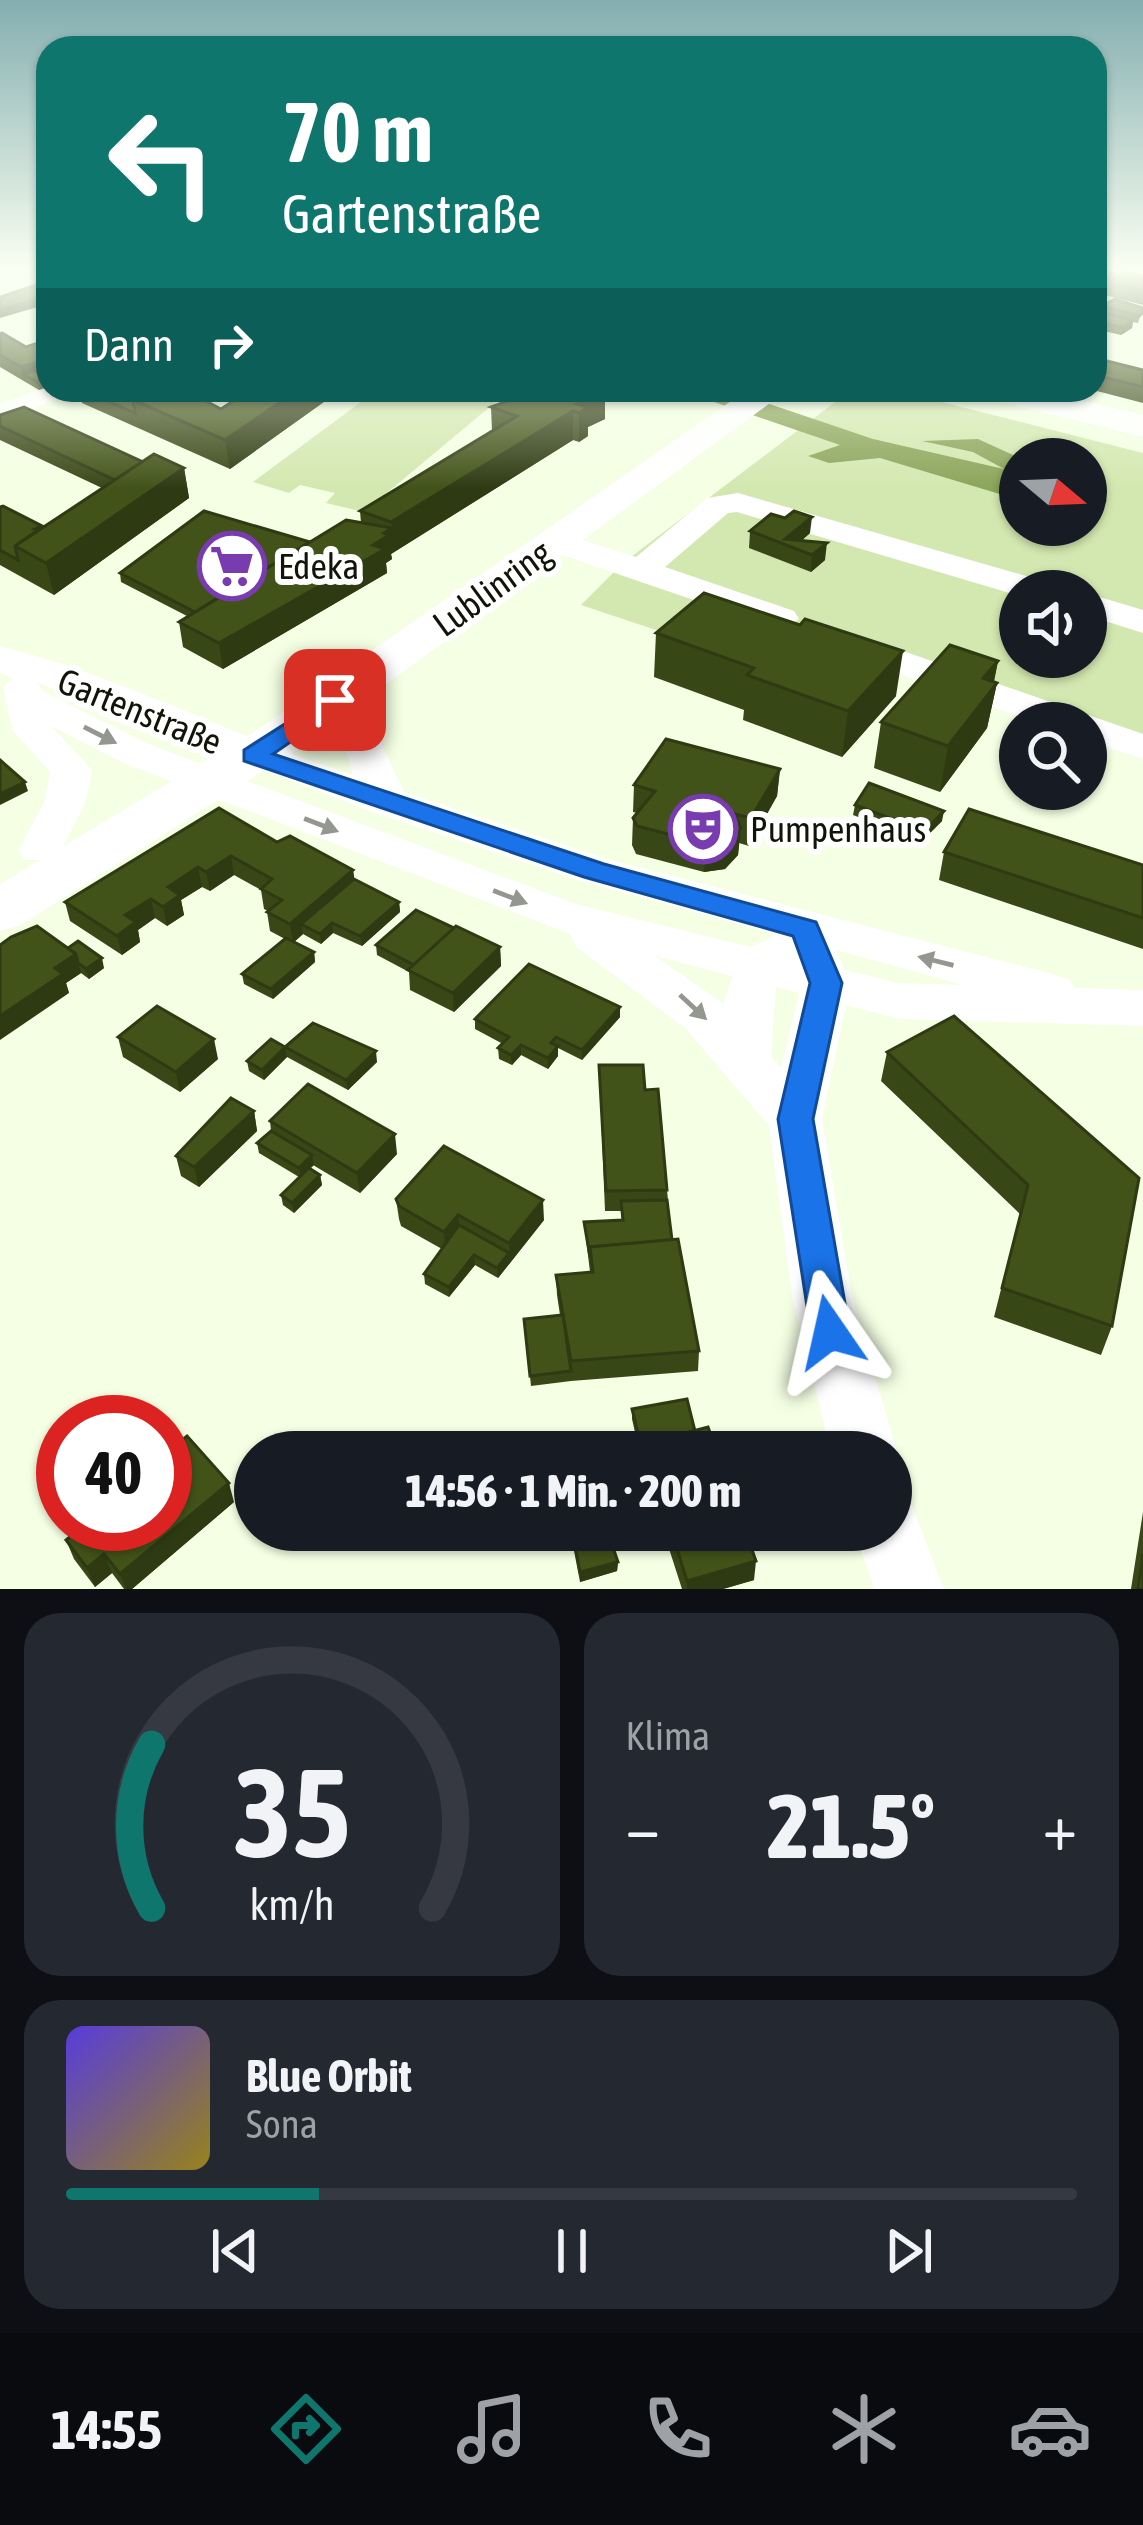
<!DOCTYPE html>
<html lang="de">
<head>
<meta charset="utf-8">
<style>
  body { margin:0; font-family:"Asap Condensed",sans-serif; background:#242831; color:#f1f3f6; height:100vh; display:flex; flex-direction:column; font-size:45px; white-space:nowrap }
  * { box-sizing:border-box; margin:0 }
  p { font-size:39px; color:#9ea1a6 }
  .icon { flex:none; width:66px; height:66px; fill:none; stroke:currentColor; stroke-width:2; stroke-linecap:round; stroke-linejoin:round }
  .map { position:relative; height:1589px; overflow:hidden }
  .panel { display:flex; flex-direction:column; gap:24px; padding:24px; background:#0d0f14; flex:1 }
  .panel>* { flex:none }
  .top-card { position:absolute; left:36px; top:36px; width:1071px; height:366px; border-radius:36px; box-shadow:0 3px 9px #0004; background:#0f766e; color:#fff; overflow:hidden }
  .needle { width:78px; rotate:109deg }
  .buttons { position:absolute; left:999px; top:438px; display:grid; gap:24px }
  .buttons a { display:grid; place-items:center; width:108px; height:108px; border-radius:50%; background:#171b24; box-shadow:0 3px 9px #0004; font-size:60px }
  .speed { position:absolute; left:36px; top:1395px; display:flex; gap:24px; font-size:60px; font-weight:700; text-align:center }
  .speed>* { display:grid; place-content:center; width:156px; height:156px; border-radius:50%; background:#171b24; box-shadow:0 3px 9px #0004; line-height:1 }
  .speed .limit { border:18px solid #d22; background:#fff; color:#111 }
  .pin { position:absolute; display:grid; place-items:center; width:102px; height:102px; color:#fff; margin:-51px; border-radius:24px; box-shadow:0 6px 18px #0006 }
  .me { position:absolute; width:132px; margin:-66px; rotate:349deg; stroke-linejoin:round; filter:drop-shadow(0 0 9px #0008) }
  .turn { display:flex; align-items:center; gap:42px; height:252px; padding:0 48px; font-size:54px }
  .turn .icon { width:156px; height:156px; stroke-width:2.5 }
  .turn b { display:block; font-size:84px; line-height:102px }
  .then { display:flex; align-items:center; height:114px; padding:0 48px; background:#0003; gap:24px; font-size:45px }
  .big { font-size:90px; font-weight:800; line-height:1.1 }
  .panel .widget { flex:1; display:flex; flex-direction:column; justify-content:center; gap:18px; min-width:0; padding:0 42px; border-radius:36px; background:#242831 }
  .panel .dial { align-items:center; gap:0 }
  .dial svg { height:312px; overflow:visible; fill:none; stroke:#363941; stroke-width:7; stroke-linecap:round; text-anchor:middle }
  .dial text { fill:#f1f3f6; stroke:none }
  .song { display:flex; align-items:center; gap:36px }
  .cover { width:144px; height:144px; border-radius:18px; background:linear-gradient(135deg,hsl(250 70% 55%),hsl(50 70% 35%)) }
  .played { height:12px; border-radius:6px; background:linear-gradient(90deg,#0f766e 25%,#363941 25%) }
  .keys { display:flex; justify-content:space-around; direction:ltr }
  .heat { display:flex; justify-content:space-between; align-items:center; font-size:66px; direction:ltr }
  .panel .tiles { flex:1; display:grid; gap:24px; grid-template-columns:1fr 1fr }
  .widget:last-child { grid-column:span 2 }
  .trip { position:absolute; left:234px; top:1431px; width:678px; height:120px; border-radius:60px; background:#171b24; box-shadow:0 3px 9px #0004; font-weight:800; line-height:120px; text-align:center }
  .tab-bar { display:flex; height:192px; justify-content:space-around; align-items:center; background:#090b0e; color:#9ea1a6 }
  .tab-bar .icon { width:84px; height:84px }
  .tab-bar .selected { color:#0f766e }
  .tab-bar b { font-size:54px; color:#f1f3f6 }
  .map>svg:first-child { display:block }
  .green { fill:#d3e8b0; fill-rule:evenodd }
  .water { fill:#8ba55a }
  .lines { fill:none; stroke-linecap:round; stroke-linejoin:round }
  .minor { fill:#fff; fill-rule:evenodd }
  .major { fill:#fff; fill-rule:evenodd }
  .wall { fill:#384716 }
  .shaded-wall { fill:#2e3a12 }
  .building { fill:#415319; stroke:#2e3a12; stroke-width:3 }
  .oneway { fill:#949690 }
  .route { fill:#1a73e8; stroke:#114b97; stroke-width:3 }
  .labels { text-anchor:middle; stroke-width:12; stroke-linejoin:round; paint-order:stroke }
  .poi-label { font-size:36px; fill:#111509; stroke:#fff; text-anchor:start }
  .street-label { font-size:36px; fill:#111509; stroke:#fff }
</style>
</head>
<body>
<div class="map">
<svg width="1143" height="1589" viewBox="0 0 1143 1589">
  <rect width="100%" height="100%" fill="#f4ffe3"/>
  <!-- green -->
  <g class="green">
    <polygon points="377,390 510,390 364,512 326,503 335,493 300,485 289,493 253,482"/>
    <path d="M851 390H894L1143 453V753L1086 723 708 605 668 634 581 605 623 563ZM1020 459H1086V525H1020ZM1020 591H1086V657H1020Z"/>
  </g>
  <!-- water -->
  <polygon class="water" points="679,390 728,390 873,439 1004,469 973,452 922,441 978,439 1022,459 1020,500 880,458 829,463 808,456 840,445"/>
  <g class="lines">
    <!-- minor -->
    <g class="minor">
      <polygon points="1095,267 1143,274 1143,288 1095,277"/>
      <polygon points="48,271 48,285 0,297 0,283"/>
      <polygon points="48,387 80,390 0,422 0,403"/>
      <polygon points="738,493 1054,584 1059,591 1020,591 1020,596 737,512 728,513 665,567 794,611 799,619 781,630 545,549 540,542 557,532 636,557 707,498"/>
      <polygon points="1086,593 1143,610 1143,633 1086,615"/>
      <polygon points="851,633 1143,734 1143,759 1086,740 1086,723 1038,723 838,652 833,644 838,636"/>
      <path d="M0 646C120 676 234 737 353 775L340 732 345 680 364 669 377 672 383 680 382 745 404 792 607 859 1053 974 1070 980 1075 988 1143 990V1026L899 1019 846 1005 822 1119 852 1296 897 1452 891 1465V1452H831L792 1296 769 1126 685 1028 576 947 570 934 123 763 51 726 92 770 86 802 56 860H24L18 850 44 802 50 772 12 730 3 687 13 678 0 673ZM38 683 375 813 578 880 811 944 799 950 793 940 776 935 751 947 576 904 151 745 42 691ZM836 950 963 985 899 983 845 970ZM655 956 732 976 723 1005 721 1002ZM776 987 799 993 781 1068 771 1057Z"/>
      <polygon points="891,1497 912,1506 944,1589 874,1589 854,1530 891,1530"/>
    </g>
    <!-- major -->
    <g class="major">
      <polygon points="747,390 788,390 296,750 21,925 0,931 0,884 260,728"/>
      <polygon points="979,390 1041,390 1143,415 1143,437 984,398"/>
    </g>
  </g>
  <!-- wall -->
  <g class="wall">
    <polygon points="1095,269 1115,274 1115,278 1143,276 1143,305 1105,295 1107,286 1095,284"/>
    <polygon points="1103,306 1143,308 1138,323 1133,322 1132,328 1121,335 1095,329 1095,311 1101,313"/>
    <polygon points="0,334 26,347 35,344 39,390 0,367"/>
    <polygon points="1095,358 1143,370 1143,403 1093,390 1095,390"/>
    <polygon points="79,390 152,390 157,393 221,409 335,394 230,469 82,403"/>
    <polygon points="605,391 605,419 588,427 588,436 579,442 573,440 391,554 392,559 386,563 387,573 223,669 183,647 179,622 187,616 121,582 120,573 310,542 361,523 360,511 492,431 491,407 550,396"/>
    <polygon points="0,415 143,462 184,468 189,498 54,595 0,565 0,507 43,528 102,488 0,440"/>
    <polygon points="750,531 810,533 801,541 825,560 811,572 749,548"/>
    <polygon points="656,633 896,696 842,757 743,720 744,710 654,677"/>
    <polygon points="998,661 994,682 997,683 987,728 940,792 874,768 881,722"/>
    <polygon points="780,769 777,796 749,846 739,843 738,855 725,869 704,872 636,854 632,845 633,818 637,813 633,812 634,785"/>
    <polygon points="855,805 942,821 922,841 853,815"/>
    <polygon points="277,842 353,870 354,879 399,902 400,912 362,946 333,933 321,944 303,934 294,942 314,952 315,962 273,999 244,984 242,974 285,939 270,931 267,912 268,911 264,909 261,890 234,875 210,891 202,887 181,900 184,915 167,926 155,918 138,930 140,942 122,955 70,921 65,902"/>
    <polygon points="944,852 1143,865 1143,949 939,880"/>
    <polygon points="454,928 500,947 501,966 454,1012 410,990 409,972 377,955 376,945"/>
    <polygon points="0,945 68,948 104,968 89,979 81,973 66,983 69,993"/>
    <polygon points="954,1016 1112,1326 1101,1355 994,1317 1020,1214 881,1081 887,1052"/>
    <polygon points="620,1017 582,1060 558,1048 558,1056 548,1069 521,1055 512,1065 499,1059 498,1048 503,1044 475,1029 475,1019"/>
    <polygon points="118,1037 218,1059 180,1092 123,1057"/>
    <polygon points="285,1047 377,1062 348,1090 287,1057 264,1080 249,1071 247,1061"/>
    <polygon points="599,1065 645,1090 667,1190 672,1240 699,1351 698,1371 571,1381 531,1386 524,1319 560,1315 557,1295 556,1275 590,1272 584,1222 622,1220 621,1211 605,1211"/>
    <polygon points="254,1111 257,1131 199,1187 181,1176 176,1156"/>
    <polygon points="270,1121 397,1154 360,1193 313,1165 310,1168 320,1175 322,1185 294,1213 283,1205 281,1195 299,1177 259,1153 257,1143 271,1131"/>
    <polygon points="396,1199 544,1220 498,1278 475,1265 449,1297 425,1284 424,1274 442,1249 401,1226 399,1219"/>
    <polygon points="632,1409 695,1431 717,1452 639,1450 632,1419"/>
    <polygon points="234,1502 132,1589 124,1589 112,1573 95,1587 74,1559 66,1540 82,1527 81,1524"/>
    <polygon points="1143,1512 1143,1589 1131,1589"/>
    <polygon points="570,1530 653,1530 611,1542 618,1562 617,1571 580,1582"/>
    <polygon points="663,1530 745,1530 754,1580 723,1589 682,1589"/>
  </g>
  <!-- shaded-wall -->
  <g class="shaded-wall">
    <polygon points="48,296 48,304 0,318 0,310"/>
    <polygon points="1133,320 1132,328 1121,335 1123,328"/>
    <polygon points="48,359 48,374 24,374 25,382 21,367"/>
    <polygon points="48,378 48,387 39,390 37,382"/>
    <polygon points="298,390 334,390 335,394 230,469 225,440"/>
    <polygon points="605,391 605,419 588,427 588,436 579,442 579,413 577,404"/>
    <polygon points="573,411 573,440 391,554 392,559 386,563 387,573 223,669 219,643 373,545 392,528 391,522"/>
    <polygon points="184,468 189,498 54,595 46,563"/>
    <polygon points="812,517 810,533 793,548 785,539"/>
    <polygon points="827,543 825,560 811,572 812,555"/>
    <polygon points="903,651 896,696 842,757 848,711"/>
    <polygon points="998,661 992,689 997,683 987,728 940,792 948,746 983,678"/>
    <polygon points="780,769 777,796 749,846 751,818"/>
    <polygon points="25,782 28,791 0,805 0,794"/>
    <polygon points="944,811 942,821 922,841 924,831"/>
    <polygon points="741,828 738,855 725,869 704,872 706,844"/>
    <polygon points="231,856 234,875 210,891 206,872"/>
    <polygon points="198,867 202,887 181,900 184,915 167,926 163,907 168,887"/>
    <polygon points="353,870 356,889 301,924 303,934 293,943 290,924"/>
    <polygon points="151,899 155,918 138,930 140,942 122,955 117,936 125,915"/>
    <polygon points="399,902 400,912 362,946 360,936"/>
    <polygon points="332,923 333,933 321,944 320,934"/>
    <polygon points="500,947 501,966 454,1012 453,993"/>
    <polygon points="314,952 315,962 273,999 271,989"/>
    <polygon points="76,954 81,973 66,983 69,993 0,1040 0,1016 55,968"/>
    <polygon points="102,958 104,968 89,979 86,969"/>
    <polygon points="620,1007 620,1017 582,1060 582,1050"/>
    <polygon points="214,1039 218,1059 180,1092 176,1072"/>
    <polygon points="521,1045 521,1055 512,1065 511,1055"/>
    <polygon points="558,1046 558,1056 548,1069 548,1058"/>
    <polygon points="285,1047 287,1057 264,1080 262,1070"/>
    <polygon points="376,1051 377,1062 348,1090 346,1080"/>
    <polygon points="254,1111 257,1131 199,1187 194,1167"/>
    <polygon points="395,1134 397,1154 360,1193 357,1173"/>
    <polygon points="312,1155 314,1165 301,1178 299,1168"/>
    <polygon points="320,1175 322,1185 294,1213 292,1203"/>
    <polygon points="543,1200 544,1220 510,1263 509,1243"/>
    <polygon points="458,1215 460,1235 445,1252 444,1232"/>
    <polygon points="509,1253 510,1263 498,1278 497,1268"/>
    <polygon points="474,1255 475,1265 449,1297 449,1287"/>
    <polygon points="229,1483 234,1502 132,1589 126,1589 120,1574"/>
    <polygon points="620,1530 653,1530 608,1543 608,1533"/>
    <polygon points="104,1554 112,1573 95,1587 87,1568"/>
    <polygon points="756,1561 754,1580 723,1589 687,1589 687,1581"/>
    <polygon points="618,1562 617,1571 580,1582 580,1572"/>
  </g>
  <!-- building -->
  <g class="building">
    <polygon points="1095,269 1115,274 1107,280 1095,276"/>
    <polygon points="1125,272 1143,276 1143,291 1108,282"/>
    <polygon points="48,281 48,296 0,310 0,297"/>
    <polygon points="1115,299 1143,308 1143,313 1139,316 1103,306"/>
    <polygon points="1095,311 1133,320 1123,328 1095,321"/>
    <polygon points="2,333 26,347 35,344 48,351 48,359 21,367 0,355 0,334"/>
    <polygon points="1095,358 1143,370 1143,387 1095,375"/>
    <polygon points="43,368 48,371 48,378 37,382 24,374"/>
    <polygon points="83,390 152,390 157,393 133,400 135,413"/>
    <polygon points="170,390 185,390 221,409 250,390 298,390 225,440 133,400"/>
    <polygon points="560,390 605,391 577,404 588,407 579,413 573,411 391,522 360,511 517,416 491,407 533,392 550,396"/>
    <polygon points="24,407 143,462 115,480 0,426 0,415"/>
    <polygon points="154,454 184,468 46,563 15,546"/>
    <polygon points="3,506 42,526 35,529 38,530 15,546 18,560 0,550 0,507"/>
    <polygon points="204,511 310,542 195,612 120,573"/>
    <polygon points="794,511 812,517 785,539 827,543 812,555 750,531 771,514 785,518"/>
    <polygon points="346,520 392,528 384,533 389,535 373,545 385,549 219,643 179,622"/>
    <polygon points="704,593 800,625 805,619 903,651 848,711 747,675 754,668 656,633"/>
    <polygon points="950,645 998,661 983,678 997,683 948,746 881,722"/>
    <polygon points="666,739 780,769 751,818 735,814 741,828 727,841 706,844 637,826 633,818 655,791 634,785"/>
    <polygon points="0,760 25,782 0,794"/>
    <polygon points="869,783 944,811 924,831 855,805"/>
    <polygon points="219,808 277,842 290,836 353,870 290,924 267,912 282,900 261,889 272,879 231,856 206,872 198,867 168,887 180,895 163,907 151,899 125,915 136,922 117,936 65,902"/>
    <polygon points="969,809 1143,865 1143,918 944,852"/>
    <polygon points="354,879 399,902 360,936 332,923 320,934 301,924"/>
    <polygon points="416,910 454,928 414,965 376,945"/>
    <polygon points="37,926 76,954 55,968 63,974 0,1016 0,945 11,937"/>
    <polygon points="456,926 500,947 453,993 408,970"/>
    <polygon points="286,938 314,952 271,989 242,974"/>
    <polygon points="78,941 102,958 86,969 78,963 76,954 68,948"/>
    <polygon points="529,964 620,1007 582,1050 556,1037 551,1043 558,1046 548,1058 521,1045 511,1055 498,1048 509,1037 475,1019"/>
    <polygon points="157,1006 214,1039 176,1072 118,1037"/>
    <polygon points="954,1016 1139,1178 1112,1326 1002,1288 1028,1185 887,1052"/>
    <polygon points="313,1023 376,1051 346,1080 285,1047"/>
    <polygon points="271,1039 285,1047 262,1070 247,1061"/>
    <polygon points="599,1065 643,1065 645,1090 658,1089 667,1190 606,1191"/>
    <polygon points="308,1084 395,1134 357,1173 270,1121"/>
    <polygon points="231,1098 254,1111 194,1167 176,1156"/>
    <polygon points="271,1131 312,1155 299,1168 257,1143"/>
    <polygon points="444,1146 543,1200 509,1243 458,1215 444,1232 399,1206 396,1199"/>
    <polygon points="309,1168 320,1175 292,1203 281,1195"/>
    <polygon points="667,1200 672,1240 590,1247 590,1257 584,1222 623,1220 621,1201"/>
    <polygon points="459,1225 509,1253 497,1268 474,1255 449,1287 424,1274"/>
    <polygon points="678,1239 699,1351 571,1361 556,1275 593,1272 590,1247"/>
    <polygon points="563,1315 571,1371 530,1376 524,1319"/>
    <polygon points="687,1399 695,1431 640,1441 632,1409"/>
    <polygon points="708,1427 717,1452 645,1452 643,1444"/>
    <polygon points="187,1436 229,1483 120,1574 104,1554 87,1568 66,1540 83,1526 81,1524 165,1524 165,1454"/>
    <polygon points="572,1530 620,1530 608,1533 618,1562 580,1572"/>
    <polygon points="671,1530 745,1530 756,1561 687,1581"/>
    <polygon points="1143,1554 1143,1589 1138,1589"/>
  </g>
  <!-- one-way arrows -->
  <defs><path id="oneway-solid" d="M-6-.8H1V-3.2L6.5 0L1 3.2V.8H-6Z" transform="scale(3)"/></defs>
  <g class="oneway">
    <use href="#oneway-solid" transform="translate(100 735) rotate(27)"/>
    <use href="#oneway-solid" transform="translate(321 825) rotate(21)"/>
    <use href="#oneway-solid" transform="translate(510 897) rotate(21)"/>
    <use href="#oneway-solid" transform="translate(936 961) rotate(-166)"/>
    <use href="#oneway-solid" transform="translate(693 1007) rotate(43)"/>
  </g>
  <!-- sky -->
  <linearGradient id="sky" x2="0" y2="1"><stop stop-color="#83aeaf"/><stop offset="0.55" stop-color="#fafff2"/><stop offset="1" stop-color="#fafff2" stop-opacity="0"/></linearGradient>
  <rect width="1143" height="489" fill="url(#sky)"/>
  <!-- route -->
  <polygon class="route" points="335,692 348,700 344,705 273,754 604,864 816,922 842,983 813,1119 850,1332 844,1345 830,1350 816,1345 811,1332 778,1119 810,983 793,936 584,877 244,761 244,750"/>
  <!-- icons -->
  <defs>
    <symbol id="supermarket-ring" viewBox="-11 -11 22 22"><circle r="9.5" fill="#fff" stroke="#793bb0" stroke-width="1.5"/><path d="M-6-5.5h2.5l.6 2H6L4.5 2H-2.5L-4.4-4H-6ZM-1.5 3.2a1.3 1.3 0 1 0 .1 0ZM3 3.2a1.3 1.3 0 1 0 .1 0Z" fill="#793bb0"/></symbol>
    <symbol id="theatre-ring" viewBox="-11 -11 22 22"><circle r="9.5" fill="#fff" stroke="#793bb0" stroke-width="1.5"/><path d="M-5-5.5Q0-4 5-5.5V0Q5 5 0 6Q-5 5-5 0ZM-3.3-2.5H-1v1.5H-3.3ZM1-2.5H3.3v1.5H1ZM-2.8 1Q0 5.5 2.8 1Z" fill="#793bb0"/></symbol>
  </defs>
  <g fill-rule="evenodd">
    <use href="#supermarket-ring" x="194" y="528" width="76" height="76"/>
    <use href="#theatre-ring" x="665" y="791" width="76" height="76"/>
  </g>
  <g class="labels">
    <!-- poi labels -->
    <g class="poi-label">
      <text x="278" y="579">Edeka</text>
      <text x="750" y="842">Pumpenhaus</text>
    </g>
    <!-- street labels -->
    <g class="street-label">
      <text transform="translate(492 588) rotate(-36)" y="13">Lublinring</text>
      <text transform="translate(140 711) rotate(22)" y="13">Gartenstraße</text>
    </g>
  </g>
</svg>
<div class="buttons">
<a><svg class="needle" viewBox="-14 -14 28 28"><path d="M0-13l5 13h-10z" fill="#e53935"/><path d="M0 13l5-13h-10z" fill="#9ea1a6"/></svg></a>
<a><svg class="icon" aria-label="sound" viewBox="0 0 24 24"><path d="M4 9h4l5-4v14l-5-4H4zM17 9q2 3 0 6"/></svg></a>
<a><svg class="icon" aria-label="search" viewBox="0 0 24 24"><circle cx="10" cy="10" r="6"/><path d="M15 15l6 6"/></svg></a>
</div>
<div class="speed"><div class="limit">40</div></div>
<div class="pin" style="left:335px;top:700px;background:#d93025"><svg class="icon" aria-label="arrive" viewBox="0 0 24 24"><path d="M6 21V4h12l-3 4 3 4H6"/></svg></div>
<svg class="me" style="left:830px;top:1332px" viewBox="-20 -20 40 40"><path d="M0-17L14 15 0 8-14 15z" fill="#1a73e8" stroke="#fff" stroke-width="4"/></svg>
<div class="trip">14:56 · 1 Min. · 200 m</div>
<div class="top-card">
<div class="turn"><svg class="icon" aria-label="left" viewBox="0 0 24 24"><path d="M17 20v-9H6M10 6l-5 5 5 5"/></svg><div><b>70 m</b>Gartenstraße</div></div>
<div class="then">Dann<svg class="icon" aria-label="right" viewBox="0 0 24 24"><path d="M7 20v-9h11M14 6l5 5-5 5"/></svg></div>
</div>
</div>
<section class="panel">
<div class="tiles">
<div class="widget dial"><svg viewBox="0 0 100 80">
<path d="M14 69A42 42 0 1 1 86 69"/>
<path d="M14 69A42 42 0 0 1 14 27" stroke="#0f766e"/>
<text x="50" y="56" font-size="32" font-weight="700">35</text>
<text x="50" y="72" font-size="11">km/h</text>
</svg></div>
<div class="widget"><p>Klima</p>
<div class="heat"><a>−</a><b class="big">21.5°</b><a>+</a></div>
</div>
<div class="widget">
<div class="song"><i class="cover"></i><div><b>Blue Orbit</b><p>Sona</p></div></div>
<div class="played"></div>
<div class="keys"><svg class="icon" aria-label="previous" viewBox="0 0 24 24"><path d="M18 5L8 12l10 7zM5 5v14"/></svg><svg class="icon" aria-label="pause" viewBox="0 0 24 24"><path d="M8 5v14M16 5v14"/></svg><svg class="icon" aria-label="next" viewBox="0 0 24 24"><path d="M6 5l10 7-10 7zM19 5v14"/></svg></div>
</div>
</div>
</section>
<nav class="tab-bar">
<b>14:55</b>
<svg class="icon selected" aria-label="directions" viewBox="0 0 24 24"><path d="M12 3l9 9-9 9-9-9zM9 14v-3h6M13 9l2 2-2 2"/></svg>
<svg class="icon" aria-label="music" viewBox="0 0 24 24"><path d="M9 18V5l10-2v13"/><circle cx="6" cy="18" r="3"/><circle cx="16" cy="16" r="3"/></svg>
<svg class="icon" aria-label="phone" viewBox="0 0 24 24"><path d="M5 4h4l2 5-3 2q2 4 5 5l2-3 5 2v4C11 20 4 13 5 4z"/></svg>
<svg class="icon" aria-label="climate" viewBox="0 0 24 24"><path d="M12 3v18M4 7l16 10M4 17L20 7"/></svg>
<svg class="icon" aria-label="car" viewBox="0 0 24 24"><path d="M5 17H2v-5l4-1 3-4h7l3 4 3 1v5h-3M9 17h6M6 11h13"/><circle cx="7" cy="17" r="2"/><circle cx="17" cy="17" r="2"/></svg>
</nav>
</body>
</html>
